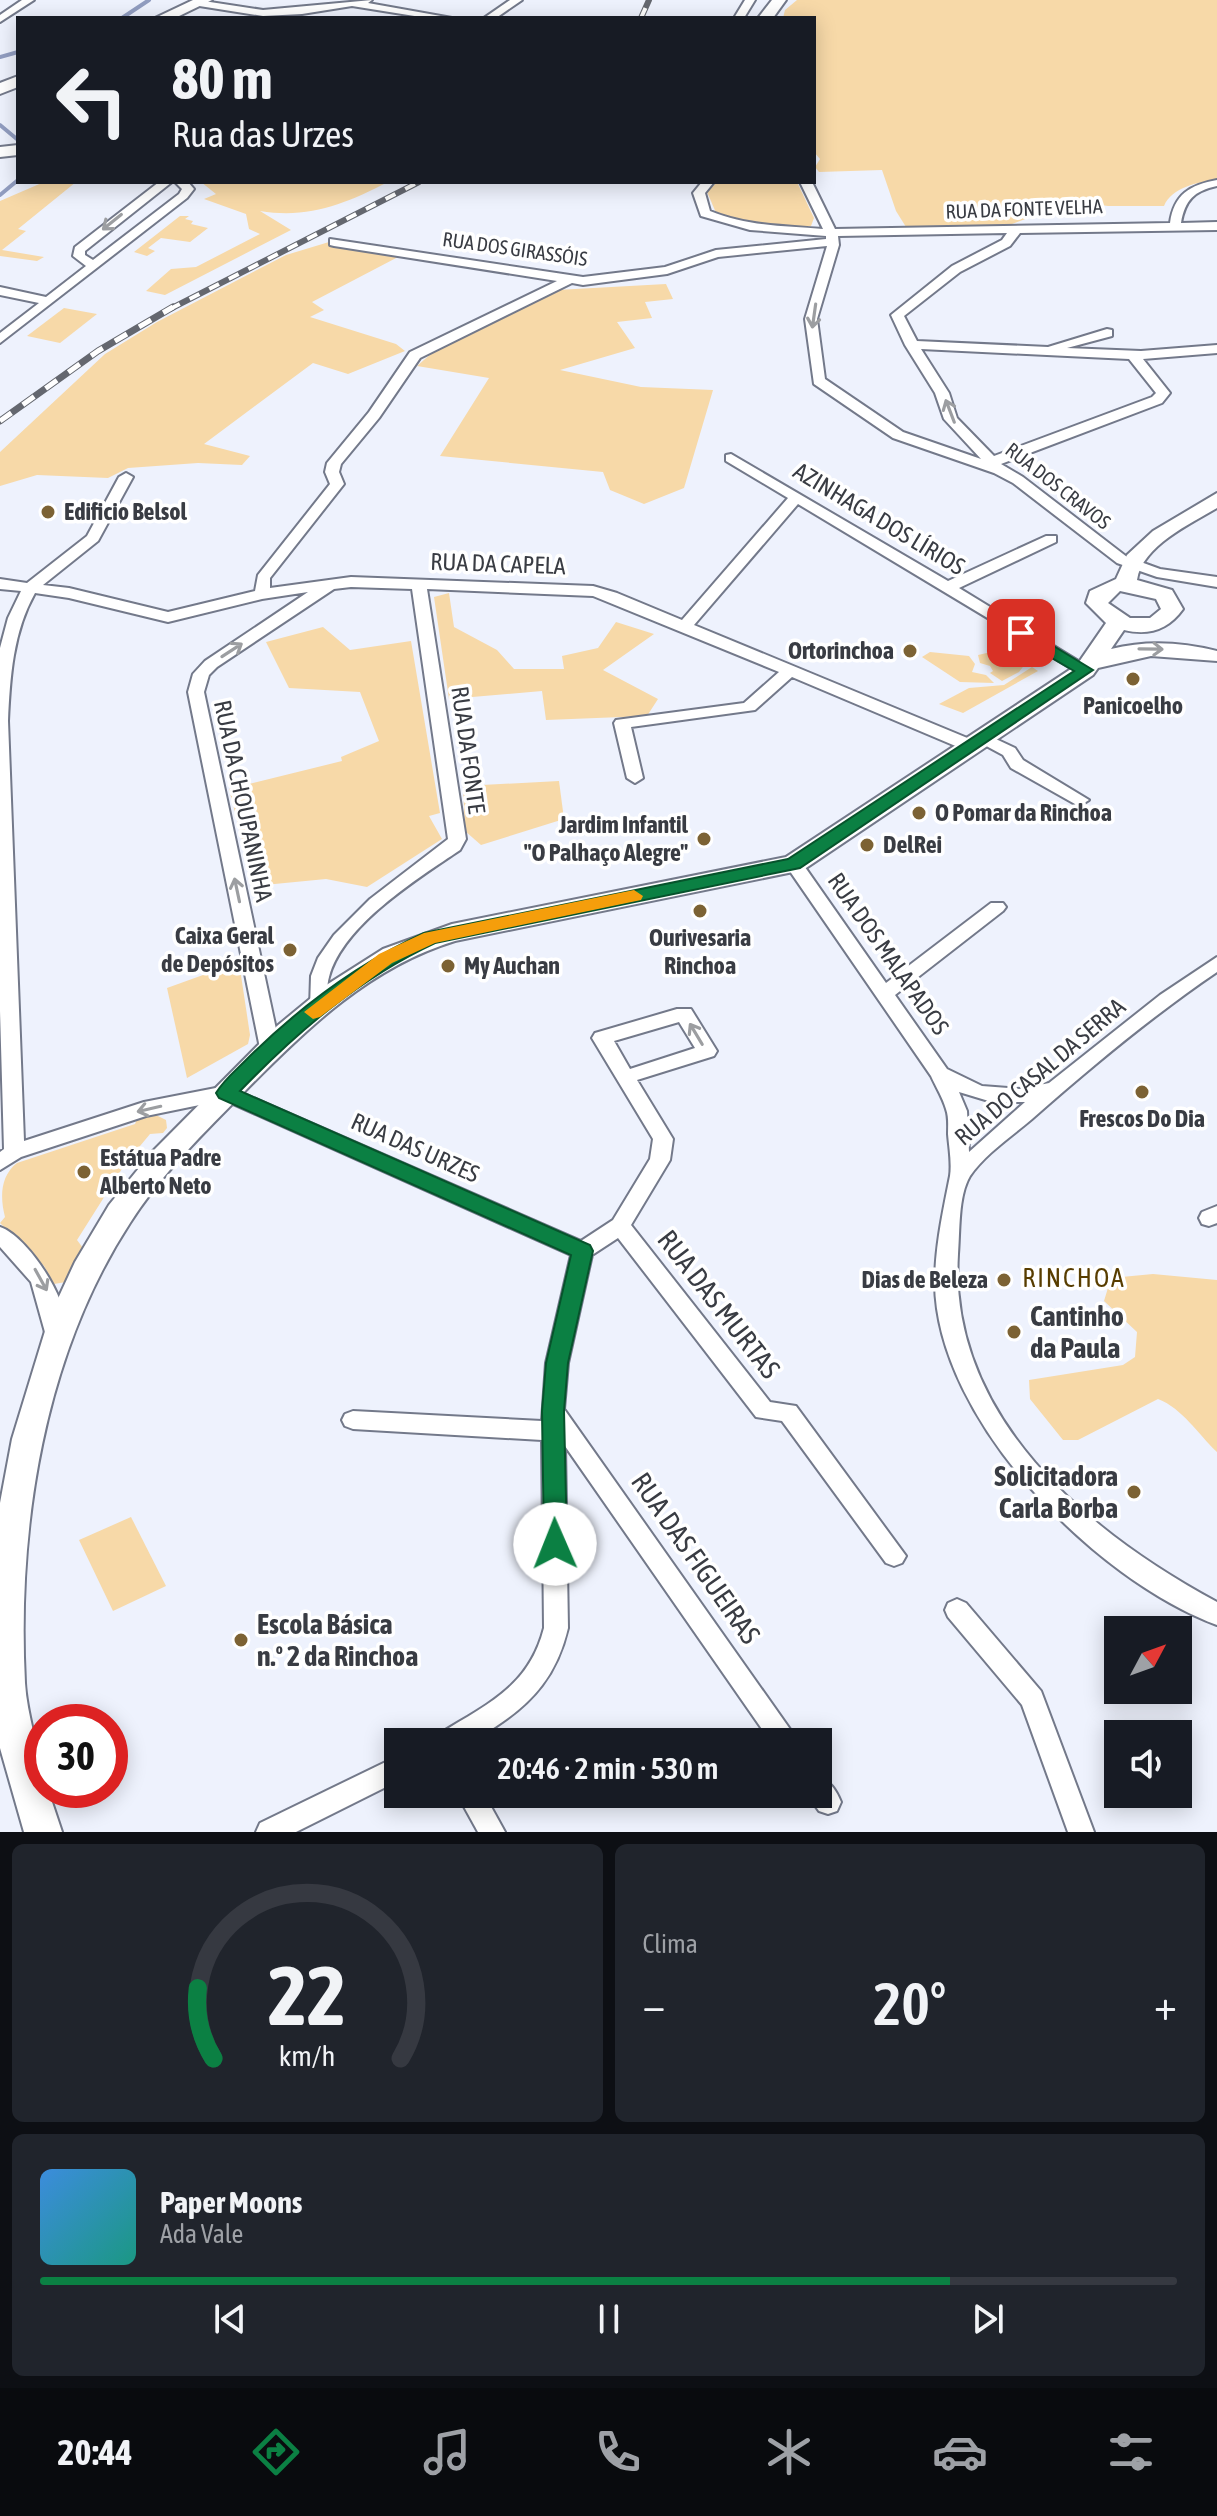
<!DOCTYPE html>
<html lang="pt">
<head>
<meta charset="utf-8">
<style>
  body { margin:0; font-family:"Asap Condensed",sans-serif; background:#20242c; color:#f1f3f6; height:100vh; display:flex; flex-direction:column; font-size:30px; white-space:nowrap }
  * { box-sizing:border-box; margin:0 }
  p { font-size:26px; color:#9ea1a6 }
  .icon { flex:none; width:44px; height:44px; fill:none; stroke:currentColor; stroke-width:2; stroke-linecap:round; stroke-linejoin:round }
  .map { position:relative; height:1832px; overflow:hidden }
  .drawer { display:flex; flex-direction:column; gap:12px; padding:12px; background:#0d0f14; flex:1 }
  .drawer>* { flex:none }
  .hud { position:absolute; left:16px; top:16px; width:800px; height:168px; border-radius:0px; box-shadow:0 4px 20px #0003; background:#171b24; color:#f1f3f6; overflow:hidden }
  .needle { width:52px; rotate:49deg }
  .controls { position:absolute; left:1104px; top:1616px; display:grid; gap:16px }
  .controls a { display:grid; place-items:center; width:88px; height:88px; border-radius:0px; background:#171b24; box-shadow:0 4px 20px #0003; font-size:40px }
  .speed { position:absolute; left:24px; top:1704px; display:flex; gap:16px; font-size:40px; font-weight:700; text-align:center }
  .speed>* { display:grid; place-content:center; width:104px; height:104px; border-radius:50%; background:#171b24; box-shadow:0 4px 20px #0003; line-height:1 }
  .speed .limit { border:12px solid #d22; background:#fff; color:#111 }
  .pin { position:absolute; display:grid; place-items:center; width:68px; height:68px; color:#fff; margin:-34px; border-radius:16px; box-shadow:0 4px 12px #0006 }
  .me { position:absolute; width:88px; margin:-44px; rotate:359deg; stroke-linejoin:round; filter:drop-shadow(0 0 6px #0008) }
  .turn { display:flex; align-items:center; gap:28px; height:168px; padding:0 24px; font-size:36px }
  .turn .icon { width:104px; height:104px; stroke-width:2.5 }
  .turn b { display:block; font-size:56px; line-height:68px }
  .big { font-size:60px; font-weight:600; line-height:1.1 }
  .drawer .widget { flex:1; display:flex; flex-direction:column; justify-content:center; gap:12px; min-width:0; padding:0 28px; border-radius:12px; background:#20242c }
  .drawer .dial { align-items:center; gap:0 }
  .dial svg { height:208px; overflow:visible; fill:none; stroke:#363941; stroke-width:7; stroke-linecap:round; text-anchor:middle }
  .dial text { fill:#f1f3f6; stroke:none }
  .song { display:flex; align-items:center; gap:24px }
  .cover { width:96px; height:96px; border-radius:12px; background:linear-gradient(135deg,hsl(210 70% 55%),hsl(170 70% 35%)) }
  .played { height:8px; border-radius:4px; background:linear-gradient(90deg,#0b8043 80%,#363941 80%) }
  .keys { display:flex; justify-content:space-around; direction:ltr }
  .heat { display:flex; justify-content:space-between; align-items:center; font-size:44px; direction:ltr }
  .drawer .tiles { flex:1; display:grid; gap:12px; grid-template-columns:1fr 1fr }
  .widget:last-child { grid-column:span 2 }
  .trip { position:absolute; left:384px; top:1728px; width:448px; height:80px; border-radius:0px; background:#171b24; box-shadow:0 4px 20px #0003; font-weight:600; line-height:80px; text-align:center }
  .tab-bar { display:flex; height:128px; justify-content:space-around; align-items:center; background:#090b0e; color:#9ea1a6 }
  .tab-bar .icon { width:56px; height:56px }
  .tab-bar .selected { color:#0b8043 }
  .tab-bar b { font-size:36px; color:#f1f3f6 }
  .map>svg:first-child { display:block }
  .green { fill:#f7d9a8 }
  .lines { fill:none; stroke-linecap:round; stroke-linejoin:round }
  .stream { stroke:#919dc0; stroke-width:4 }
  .street-casing { stroke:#73798a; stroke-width:4 }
  .secondary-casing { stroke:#73798a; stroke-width:4 }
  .street { fill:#fff; fill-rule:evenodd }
  .secondary { fill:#fff; fill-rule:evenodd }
  .rail-far1-casing { stroke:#64676f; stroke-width:6 }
  .rail-casing { stroke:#64676f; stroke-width:7 }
  .rail-far1 { stroke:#fff; stroke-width:4; stroke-dasharray:11; stroke-linecap:butt }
  .rail { stroke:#fff; stroke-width:5; stroke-dasharray:14; stroke-linecap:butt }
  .oneway { stroke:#9c9ea1 }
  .route { fill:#0b8043; stroke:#07532c; stroke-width:2 }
  .slow { fill:#f59e0b }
  .poi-dot { fill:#7c6234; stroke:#fff; stroke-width:3 }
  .labels { text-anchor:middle; stroke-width:7; stroke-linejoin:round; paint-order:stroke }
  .far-street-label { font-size:20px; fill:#393c43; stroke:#fff }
  .poi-label { font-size:24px; font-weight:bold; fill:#393c43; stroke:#fff; text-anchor:start }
  .street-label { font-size:24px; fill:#393c43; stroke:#fff }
  .neighbourhood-label { font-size:26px; letter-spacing:2px; fill:#583d00; stroke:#fff }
  .near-street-label { font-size:28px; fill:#393c43; stroke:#fff }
  .near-poi-label { font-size:28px; font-weight:bold; fill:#393c43; stroke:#fff; text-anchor:start }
</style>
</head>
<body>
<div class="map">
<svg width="1217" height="1832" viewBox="0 0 1217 1832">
  <rect width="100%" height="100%" fill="#eef2fd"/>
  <!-- green -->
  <g class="green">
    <path d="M797 0H1217V180C1198 182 1172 187 1164 206H1108L1056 199 1050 210 1004 227H906L896 211 882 170 819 172 815 167 820 159 814 152V18H783L785 10Z"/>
    <polygon points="44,182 76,182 18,229 26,231 2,250 44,257 37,261 0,256 0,201"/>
    <path d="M201 182H388C345 204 309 219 260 211L291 230 165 295 146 291 171 269 196 267 260 234 249 229 246 214 204 199 216 194Z"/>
    <polygon points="717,182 797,182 814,218 811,226 785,227 717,215 707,192"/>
    <polygon points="180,216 189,216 185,219 193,221 191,224 208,228 190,242 161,238 148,248 155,251 147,256 134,252"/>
    <polygon points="329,242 398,257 312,302 324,310 310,317 396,344 405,351 348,374 313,363 204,444 250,456 242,465 198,463 128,468 108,478 37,475 0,486 0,452 105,354 157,322 286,255"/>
    <polygon points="666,284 673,299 645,302 652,318 617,322 635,348 560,370 641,387 713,390 684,488 644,504 610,490 603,472 440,456 489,378 417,366 440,346 557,290"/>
    <polygon points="64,308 97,314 60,343 27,336"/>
    <polygon points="449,593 454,627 497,650 514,669 564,669 562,656 598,648 616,622 654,634 603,670 658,699 647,716 546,720 542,691 449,699 434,597"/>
    <polygon points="323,627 350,650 411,641 440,813 429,816 442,839 367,887 326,879 254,886 229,789 342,761 341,757 379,741 360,692 289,688 266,642"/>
    <polygon points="1004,649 1026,663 1019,672 1002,681 990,673 993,671 990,666 980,663 978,655"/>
    <polygon points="930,652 969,656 975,664 972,672 986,675 994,683 960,682 922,657"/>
    <polygon points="1032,667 1038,671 963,713 939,704 969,688 1004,685"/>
    <polygon points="559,781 564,819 481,845 465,831 463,786"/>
    <polygon points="239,962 250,1035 248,1044 187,1078 167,988"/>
    <path d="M152 1113 166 1120 167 1128 163 1133 150 1134 125 1164 77 1240 83 1248 66 1282 54 1284 44 1266 0 1223 5 1217C0 1198 0 1176 17 1163L135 1124 138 1117Z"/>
    <path d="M1153 1274 1217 1280V1452C1197 1433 1183 1409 1158 1399L1078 1440H1063L1030 1399 1029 1380 1123 1365 1135 1357 1137 1332 1104 1301 1111 1278Z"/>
    <polygon points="131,1517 166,1586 113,1611 79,1540"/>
  </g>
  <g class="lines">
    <!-- stream -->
    <g class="stream">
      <polyline points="122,18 149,0"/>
      <polyline points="0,57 18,52"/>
      <polyline points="0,125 18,140"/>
      <polyline points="0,195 18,180"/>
    </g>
    <defs>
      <g id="street">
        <polygon points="22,0 34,0 0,22 0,15"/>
        <polygon points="197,0 263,10 372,0 368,3 452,18 427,18 352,6 302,14 263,16 193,5 192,3"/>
        <polygon points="510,0 522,0 496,18 484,18"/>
        <polygon points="745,0 755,0 744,18 734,18"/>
        <path d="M1217 180V186C1194 191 1185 200 1181 223L1217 222V230L1020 233 1010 246 960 272 904 316 917 341 1048 347 1107 329 1112 330V336L1067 348 1141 351 1217 345V353L1143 359 1170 393 1162 403 1001 464 1023 477 1127 557 1160 569 1217 577V587L1157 577 1117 563 1013 483 994 473 893 438 814 384 805 319 827 246 718 257 667 274 583 285 572 283 420 358 379 418 341 464 339 472 344 484 270 578V588L351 577 593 586 617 593 682 620 788 498 726 461V455L731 454 948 581 1046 536H1056V542L959 588 1093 670 1091 673H1079L798 504 694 625 977 742 979 746 977 750H965L792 677 755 710 631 727 643 778 635 783 627 778 614 723 616 720 744 703 779 672 593 596 427 589 466 839 460 850C417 879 343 925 329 977 326 987 328 998 328 1008L319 1014 310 1008 311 976 318 958 334 935 370 899 448 839 412 589 351 587 334 589 217 667 209 675 204 692 280 1048 277 1053H263L260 1048 188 692 193 674 205 661 308 592 262 599 168 622 69 598 35 593C13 632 10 677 8 721L24 1141 144 1102 226 1086 581 1241 613 1220 650 1159 653 1139 592 1038 595 1033 677 1009H691L717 1051 714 1056 637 1080 673 1139 670 1160 631 1225 770 1402 796 1406 906 1556 902 1563 894 1566 886 1563 782 1421 756 1417 618 1238 592 1255 568 1363 564 1409 799 1742H771L565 1446 568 1628C557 1674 534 1702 495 1727 487 1732 476 1741 467 1742 457 1744 446 1742 435 1742L439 1734C487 1704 529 1687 544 1628L542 1440 353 1429 345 1426 342 1420 345 1414 353 1411 542 1421 546 1363 571 1255 224 1100 146 1116 21 1157 0 1170V1152L4 1149 0 1011V648L8 618 21 591 0 589V579L27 583 87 536 119 477 126 473 133 477 98 541 43 585 69 588 168 612 255 591 258 575 330 484 325 472 327 463 369 412 410 352 557 281 334 246 330 245V239L583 277 665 267 716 250 826 239V236L750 230 701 216 693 193 702 182H714L705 193 710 211C746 226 784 226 823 229L800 182H812L835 229 1170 223C1174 194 1190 185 1217 180ZM1007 233 1002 240 952 266 891 315 905 345 935 393 944 419 981 459 903 432 825 379 817 319 839 245 838 236ZM921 349 1129 359 1156 393 1152 397 994 456 957 418 949 393ZM679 1022 695 1048 630 1069 614 1041Z"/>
        <polygon points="159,182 172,182 85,251 85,255 93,260 179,194 182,189 175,182 188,182 194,189 187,198 0,343 0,333 39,303 0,295 0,287 46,297 86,266 73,256 75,247"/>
        <polygon points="983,733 1015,748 1023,760 1089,800 1081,805 1075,804 1011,768 1003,755 977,741 975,738"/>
        <path d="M794 858 800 860 886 983 991 903H1003L1006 907 1003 911 895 995 947 1069 982 1086 1020 1089 1049 1083 1160 995 1217 957V972C1152 1016 1091 1067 1032 1119 1012 1136 985 1154 970 1176 958 1196 960 1231 958 1254 948 1416 1087 1532 1217 1602V1625C1095 1580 937 1420 935 1284 935 1247 943 1211 950 1176 952 1163 949 1147 948 1134 948 1126 949 1117 946 1109 943 1098 936 1087 931 1076L785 864ZM959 1092 992 1102H1025L969 1152 967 1111Z"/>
        <polygon points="1217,1206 1217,1223 1209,1226 1202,1224 1199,1218 1202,1212"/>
        <path d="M0 1227C30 1237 79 1314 64 1343L56 1346 48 1343 31 1282 0 1247Z"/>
        <polygon points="957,1599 966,1603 1041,1691 1094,1832 1068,1832 1022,1705 948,1617 945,1610 948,1603"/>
        <polygon points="398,1756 398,1781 296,1832 256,1832 260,1823"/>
        <path d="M818 1776C830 1781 836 1790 841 1802L837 1811 828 1814 819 1811 809 1797 808 1794H818Z"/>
        <polygon points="457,1794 484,1794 505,1832 478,1832"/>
      </g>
      <g id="secondary">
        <polygon points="193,0 212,0 175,18 155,18"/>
        <polygon points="772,0 786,0 773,18 758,18"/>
        <polygon points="18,76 18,87 0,94 0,83"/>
        <polygon points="18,145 18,155 0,157 0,147"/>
        <path d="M1217 493V508C1190 524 1142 546 1137 580L1172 590 1183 609C1168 630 1149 636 1124 630L1111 649C1146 640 1182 642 1217 651V661L1151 656 1098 668 1093 675 803 870 455 941C370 967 307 1028 245 1091 205 1132 161 1174 130 1223 44 1355 17 1527 25 1683 27 1719 42 1753 42 1790H48L62 1832H24L0 1748V1503L12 1439 49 1318 75 1262 109 1205 152 1152 277 1026 328 984 383 949 452 924 786 857 1077 665 1106 623 1086 603 1090 591 1116 579 1127 555 1153 531ZM1120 591 1156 599 1161 609 1150 618H1130L1108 603Z"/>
      </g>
    </defs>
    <!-- street casing -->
    <use href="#street" class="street-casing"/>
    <!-- secondary casing -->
    <use href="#secondary" class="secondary-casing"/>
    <!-- street -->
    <use href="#street" class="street"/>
    <!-- secondary -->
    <use href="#secondary" class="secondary"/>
    <defs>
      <g id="rail-far1">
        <polyline points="641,18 649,0"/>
        <polyline points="170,309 419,182"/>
      </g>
      <polyline id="rail" points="0,421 98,351 173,307"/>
    </defs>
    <!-- rail-far1 casing -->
    <use href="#rail-far1" class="rail-far1-casing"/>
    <!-- rail casing -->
    <use href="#rail" class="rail-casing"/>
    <!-- rail-far1 -->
    <use href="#rail-far1" class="rail-far1"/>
    <!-- rail -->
    <use href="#rail" class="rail"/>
  </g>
  <!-- one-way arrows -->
  <defs><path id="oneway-shaft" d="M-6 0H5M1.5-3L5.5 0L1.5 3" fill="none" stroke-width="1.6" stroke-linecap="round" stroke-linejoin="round" transform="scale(2)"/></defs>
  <g class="oneway">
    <use href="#oneway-shaft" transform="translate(112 222) rotate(141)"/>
    <use href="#oneway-shaft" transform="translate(814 316) rotate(98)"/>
    <use href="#oneway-shaft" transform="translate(950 411) rotate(-111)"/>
    <use href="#oneway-shaft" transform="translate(1151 649) rotate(1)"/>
    <use href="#oneway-shaft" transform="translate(232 650) rotate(-33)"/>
    <use href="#oneway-shaft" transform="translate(237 890) rotate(-102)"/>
    <use href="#oneway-shaft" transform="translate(696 1034) rotate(-121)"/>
    <use href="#oneway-shaft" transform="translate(149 1109) rotate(167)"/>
    <use href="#oneway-shaft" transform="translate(41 1280) rotate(61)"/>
  </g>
  <!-- route -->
  <path class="route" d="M1016 630H1027L1093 670 800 868 435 943C360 978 298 1031 240 1091L590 1245 593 1251 568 1363 564 1411 567 1544 564 1551 555 1554 547 1551 544 1544 542 1411 546 1363 571 1255 219 1098 216 1093C223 1081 235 1071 245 1061 297 1009 357 964 424 933L788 859 1074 671 1016 637Z"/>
  <!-- slow -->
  <polygon class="slow" points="634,890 643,896 641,900 435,943 392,963 320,1017 313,1019 304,1012 379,954 424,933"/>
  <!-- markers -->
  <g class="poi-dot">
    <circle cx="48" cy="512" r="8"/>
    <circle cx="910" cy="651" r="8"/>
    <circle cx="1133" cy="679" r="8"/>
    <circle cx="919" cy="813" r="8"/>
    <circle cx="704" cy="839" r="8"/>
    <circle cx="867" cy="845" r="8"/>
    <circle cx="700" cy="911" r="8"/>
    <circle cx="290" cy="950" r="8"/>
    <circle cx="448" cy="966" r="8"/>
    <circle cx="1142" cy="1092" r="8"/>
    <circle cx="84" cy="1172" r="8"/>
    <circle cx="1004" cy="1280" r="8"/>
    <circle cx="1014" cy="1332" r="8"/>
    <circle cx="1134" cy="1492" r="8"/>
    <circle cx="241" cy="1640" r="8"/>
  </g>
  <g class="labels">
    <!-- far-street labels -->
    <g class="far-street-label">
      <text transform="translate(1024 209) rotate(-2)" y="7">RUA DA FONTE VELHA</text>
      <text transform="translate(515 249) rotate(8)" y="7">RUA DOS GIRASSÓIS</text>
      <text transform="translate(1058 486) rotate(38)" y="7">RUA DOS CRAVOS</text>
    </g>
    <!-- poi labels -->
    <g class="poi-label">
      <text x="64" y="520">Edificio Belsol</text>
      <text x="894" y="659" text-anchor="end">Ortorinchoa</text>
      <text x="1133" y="714" text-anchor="middle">Panicoelho</text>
      <text x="935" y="821">O Pomar da Rinchoa</text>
      <text x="688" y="833" text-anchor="end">Jardim Infantil<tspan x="688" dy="28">"O Palhaço Alegre"</tspan></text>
      <text x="883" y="853">DelRei</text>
      <text x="274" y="944" text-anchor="end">Caixa Geral<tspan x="274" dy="28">de Depósitos</tspan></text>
      <text x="700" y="946" text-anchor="middle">Ourivesaria<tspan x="700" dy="28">Rinchoa</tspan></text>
      <text x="464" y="974">My Auchan</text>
      <text x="1142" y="1127" text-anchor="middle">Frescos Do Dia</text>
      <text x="100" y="1166">Estátua Padre<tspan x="100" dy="28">Alberto Neto</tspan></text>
      <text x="988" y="1288" text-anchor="end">Dias de Beleza</text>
    </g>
    <!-- street labels -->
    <g class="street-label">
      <text transform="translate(879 519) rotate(31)" y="8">AZINHAGA DOS LÍRIOS</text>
      <text transform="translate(498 564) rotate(2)" y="8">RUA DA CAPELA</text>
      <text transform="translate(468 750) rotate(82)" y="8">RUA DA FONTE</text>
      <text transform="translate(243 801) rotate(78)" y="8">RUA DA CHOUPANINHA</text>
      <text transform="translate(888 954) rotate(55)" y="8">RUA DOS MALAPADOS</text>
      <text transform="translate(1040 1072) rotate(-40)" y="8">RUA DO CASAL DA SERRA</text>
      <text transform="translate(415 1148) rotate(24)" y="8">RUA DAS URZES</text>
    </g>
    <!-- neighbourhood labels -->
    <g class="neighbourhood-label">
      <text x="1074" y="1287">RINCHOA</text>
    </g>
    <!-- near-street labels -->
    <g class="near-street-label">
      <text transform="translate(719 1304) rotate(52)" y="10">RUA DAS MURTAS</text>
      <text transform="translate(696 1558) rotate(55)" y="10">RUA DAS FIGUEIRAS</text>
    </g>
    <!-- near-poi labels -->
    <g class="near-poi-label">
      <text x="1030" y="1326">Cantinho<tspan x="1030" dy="32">da Paula</tspan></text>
      <text x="1118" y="1486" text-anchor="end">Solicitadora<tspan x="1118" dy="32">Carla Borba</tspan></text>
      <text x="257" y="1634">Escola Básica<tspan x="257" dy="32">n.º 2 da Rinchoa</tspan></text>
    </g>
  </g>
</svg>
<div class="controls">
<a><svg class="needle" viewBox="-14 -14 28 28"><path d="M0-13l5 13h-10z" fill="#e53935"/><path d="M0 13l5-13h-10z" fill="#9ea1a6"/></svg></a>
<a><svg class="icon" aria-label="sound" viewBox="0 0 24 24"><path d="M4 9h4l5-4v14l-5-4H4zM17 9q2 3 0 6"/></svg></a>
</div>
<div class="speed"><div class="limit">30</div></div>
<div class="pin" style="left:1021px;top:633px;background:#d93025"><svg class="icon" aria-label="arrive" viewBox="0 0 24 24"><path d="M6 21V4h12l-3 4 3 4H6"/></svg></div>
<svg class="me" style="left:555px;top:1544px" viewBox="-20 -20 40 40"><circle r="19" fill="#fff"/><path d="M0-13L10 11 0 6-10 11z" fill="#0b8043"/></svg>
<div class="trip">20:46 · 2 min · 530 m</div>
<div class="hud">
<div class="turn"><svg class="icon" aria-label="left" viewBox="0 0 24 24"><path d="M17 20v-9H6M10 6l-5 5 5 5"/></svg><div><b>80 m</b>Rua das Urzes</div></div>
</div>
</div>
<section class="drawer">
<div class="tiles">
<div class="widget dial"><svg viewBox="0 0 100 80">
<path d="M14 69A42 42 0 1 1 86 69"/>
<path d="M14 69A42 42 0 0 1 8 42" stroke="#0b8043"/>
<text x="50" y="56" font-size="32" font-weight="700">22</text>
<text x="50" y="72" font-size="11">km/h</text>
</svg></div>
<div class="widget"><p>Clima</p>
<div class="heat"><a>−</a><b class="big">20°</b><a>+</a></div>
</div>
<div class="widget">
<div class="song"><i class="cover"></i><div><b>Paper Moons</b><p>Ada Vale</p></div></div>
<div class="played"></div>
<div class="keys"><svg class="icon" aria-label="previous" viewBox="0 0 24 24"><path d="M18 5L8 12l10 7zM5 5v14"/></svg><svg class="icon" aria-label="pause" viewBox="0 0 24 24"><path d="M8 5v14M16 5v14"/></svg><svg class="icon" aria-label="next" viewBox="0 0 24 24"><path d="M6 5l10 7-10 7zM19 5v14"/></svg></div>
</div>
</div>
</section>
<nav class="tab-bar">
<b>20:44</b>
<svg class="icon selected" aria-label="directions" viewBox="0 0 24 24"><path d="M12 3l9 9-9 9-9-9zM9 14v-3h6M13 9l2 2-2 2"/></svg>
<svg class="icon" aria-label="music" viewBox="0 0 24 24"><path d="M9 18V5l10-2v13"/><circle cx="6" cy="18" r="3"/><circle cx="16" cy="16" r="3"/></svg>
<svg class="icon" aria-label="phone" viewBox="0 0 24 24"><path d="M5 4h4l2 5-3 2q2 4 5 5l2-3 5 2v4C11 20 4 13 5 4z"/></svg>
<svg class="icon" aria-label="climate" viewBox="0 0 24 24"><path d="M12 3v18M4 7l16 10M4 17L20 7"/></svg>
<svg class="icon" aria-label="car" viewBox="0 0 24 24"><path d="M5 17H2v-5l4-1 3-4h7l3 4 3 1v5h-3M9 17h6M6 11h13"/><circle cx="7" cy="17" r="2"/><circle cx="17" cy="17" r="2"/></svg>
<svg class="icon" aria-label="filters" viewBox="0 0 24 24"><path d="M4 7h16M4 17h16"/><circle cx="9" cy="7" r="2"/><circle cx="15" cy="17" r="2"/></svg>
</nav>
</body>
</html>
